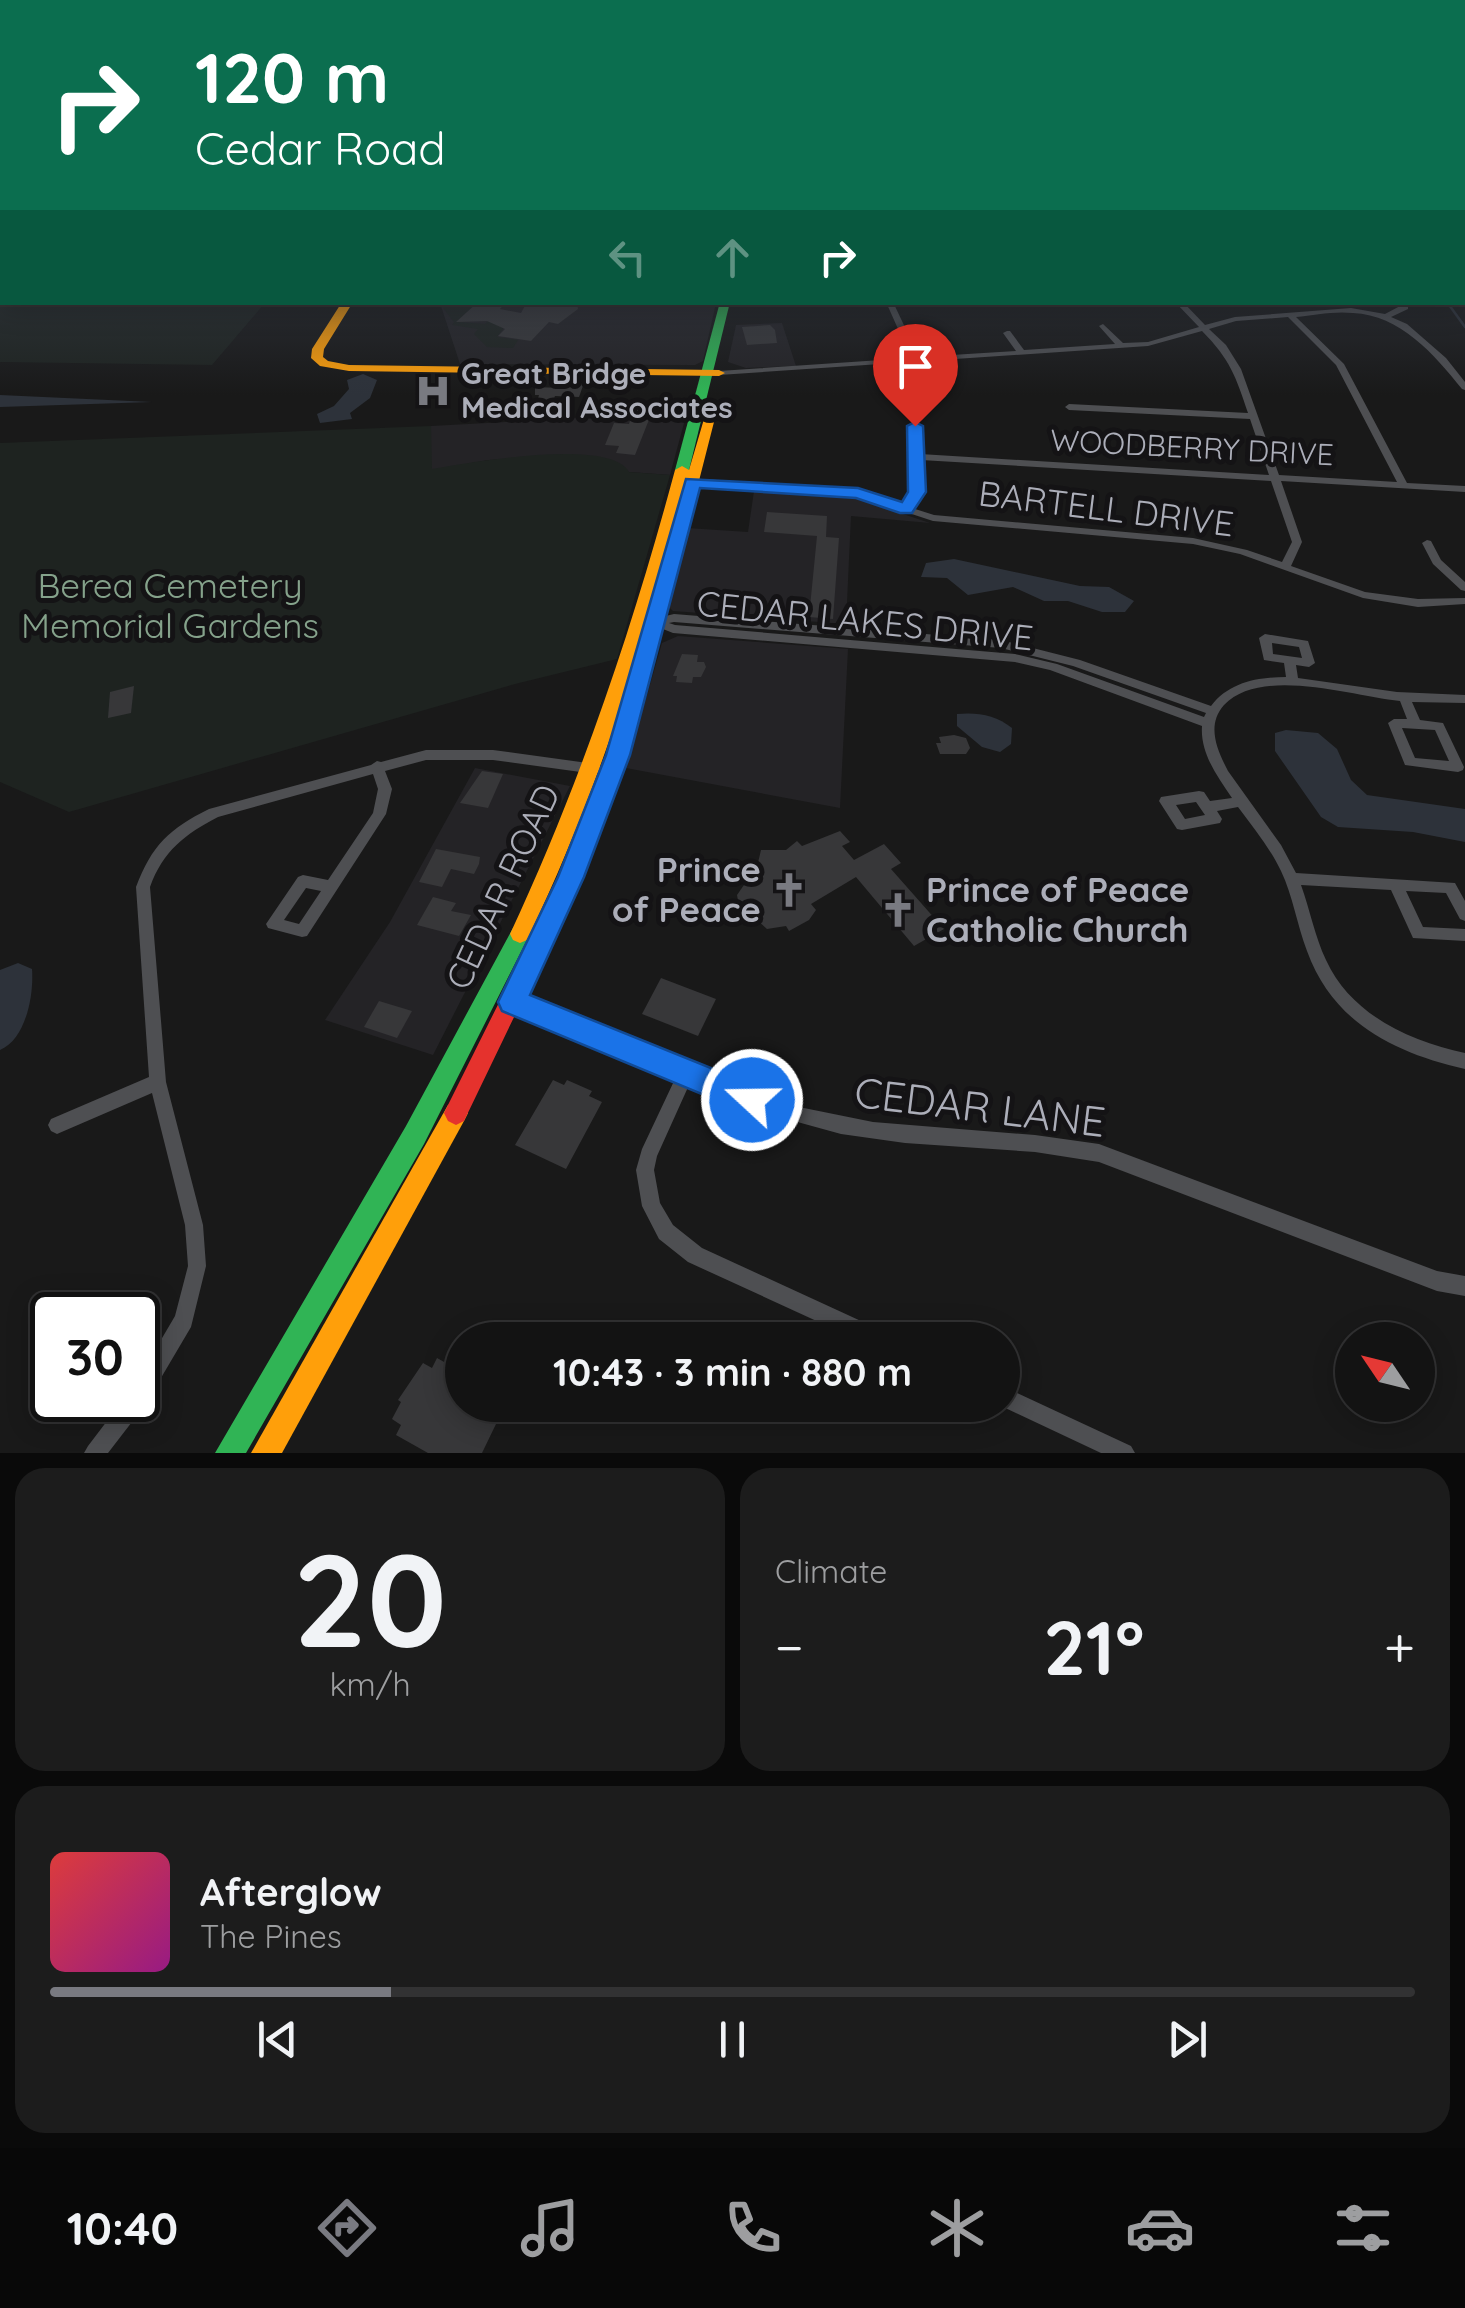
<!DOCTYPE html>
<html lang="en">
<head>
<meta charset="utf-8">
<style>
  body { margin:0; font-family:Quicksand,sans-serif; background:#1c1c1c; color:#f1f3f6; height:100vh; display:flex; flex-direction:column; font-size:38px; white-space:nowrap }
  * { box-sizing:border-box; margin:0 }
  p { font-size:32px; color:#9d9ea0 }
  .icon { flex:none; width:55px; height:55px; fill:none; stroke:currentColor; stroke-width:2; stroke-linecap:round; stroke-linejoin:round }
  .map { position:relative; height:1453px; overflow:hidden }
  .panel { display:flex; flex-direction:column; gap:15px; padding:15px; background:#0a0a0a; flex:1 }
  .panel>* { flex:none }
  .top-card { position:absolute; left:0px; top:0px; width:1465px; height:305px; box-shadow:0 5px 25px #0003,0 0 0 2px #323233; background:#0b6e4f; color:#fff; overflow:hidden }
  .needle { width:65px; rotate:305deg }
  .fabs { position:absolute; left:1335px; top:1322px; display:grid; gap:20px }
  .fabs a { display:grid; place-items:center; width:100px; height:100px; border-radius:50%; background:#131313; box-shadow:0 5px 25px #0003,0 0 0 2px #323233; font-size:50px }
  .speed { position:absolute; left:30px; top:1292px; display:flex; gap:20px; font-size:50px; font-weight:700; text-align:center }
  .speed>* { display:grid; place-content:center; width:130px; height:130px; border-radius:50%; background:#131313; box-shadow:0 5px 25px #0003,0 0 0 2px #323233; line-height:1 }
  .speed .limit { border:5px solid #111; border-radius:15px; background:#fff; color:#111 }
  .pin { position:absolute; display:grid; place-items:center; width:85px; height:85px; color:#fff; margin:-102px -42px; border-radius:50% 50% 50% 0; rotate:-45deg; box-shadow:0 0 10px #0007 }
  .pin .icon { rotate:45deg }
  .me { position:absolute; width:110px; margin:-55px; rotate:291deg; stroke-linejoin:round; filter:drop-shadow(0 0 8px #0008) }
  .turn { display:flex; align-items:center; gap:35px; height:210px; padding:0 30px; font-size:45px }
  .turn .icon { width:130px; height:130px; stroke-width:2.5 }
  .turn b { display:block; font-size:70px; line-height:85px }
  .lanes { display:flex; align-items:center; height:95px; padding:0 30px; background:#0003; justify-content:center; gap:50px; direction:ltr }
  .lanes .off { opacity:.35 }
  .big { font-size:75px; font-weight:700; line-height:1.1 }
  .panel .tile { flex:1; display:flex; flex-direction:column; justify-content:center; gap:15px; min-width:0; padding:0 35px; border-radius:30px; background:#1c1c1c }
  .panel .dial { align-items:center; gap:0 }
  .dial b { font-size:130px; line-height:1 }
  .song { display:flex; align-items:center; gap:30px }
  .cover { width:120px; height:120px; border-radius:15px; background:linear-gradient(135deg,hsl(0 70% 55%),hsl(310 70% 35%)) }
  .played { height:10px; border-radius:5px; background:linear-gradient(90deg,#797a81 25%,#323233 25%) }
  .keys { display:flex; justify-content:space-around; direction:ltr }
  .heat { display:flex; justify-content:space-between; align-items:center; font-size:55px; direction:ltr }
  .panel .tiles { flex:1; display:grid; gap:15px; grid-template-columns:1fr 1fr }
  .tile:last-child { grid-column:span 2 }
  .trip { position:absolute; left:445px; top:1322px; width:575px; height:100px; border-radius:50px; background:#131313; box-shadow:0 5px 25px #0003,0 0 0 2px #323233; font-weight:700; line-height:100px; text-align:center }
  .dock { display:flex; height:160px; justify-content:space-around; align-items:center; background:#080808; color:#9d9ea0 }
  .dock .icon { width:70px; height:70px }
  .dock .on { color:#797a81 }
  .dock b { font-size:45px; color:#f1f3f6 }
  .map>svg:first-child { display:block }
  .built { fill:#242326 }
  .green { fill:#1e2320 }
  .water { fill:#2d323a }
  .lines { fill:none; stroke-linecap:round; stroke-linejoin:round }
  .stream { stroke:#2d323a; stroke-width:2.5 }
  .building { fill:#373739 }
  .street { fill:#4e4f52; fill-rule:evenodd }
  .fast { fill:#30b455; fill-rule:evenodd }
  .slow { fill:#ff9f0a; fill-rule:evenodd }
  .jam { fill:#e5322d; fill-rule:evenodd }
  .route { fill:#1a73e8; stroke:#114b97; stroke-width:2.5 }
  .labels { text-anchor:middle; stroke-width:10; stroke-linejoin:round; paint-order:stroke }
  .far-poi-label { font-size:30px; font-weight:bold; fill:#acaeb9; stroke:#141315; text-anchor:start }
  .far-street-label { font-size:30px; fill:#acaeb9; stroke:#141315 }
  .street-label { font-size:35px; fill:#acaeb9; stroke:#141315 }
  .park-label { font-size:35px; fill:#85a28b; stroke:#141315 }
  .poi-label { font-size:35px; font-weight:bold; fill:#acaeb9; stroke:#141315; text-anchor:end }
  .near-street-label { font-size:42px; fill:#acaeb9; stroke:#141315 }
</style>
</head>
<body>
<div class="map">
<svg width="1465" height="1453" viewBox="0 0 1465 1453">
  <rect width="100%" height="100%" fill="#191919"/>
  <!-- built -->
  <g class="built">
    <polygon points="440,303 716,303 703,361 695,365 460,364"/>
    <polygon points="782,323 796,366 746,368 728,362 736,325"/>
    <polygon points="687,412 670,475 629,472 574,456 489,460 431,470 431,426"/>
    <polygon points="754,491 858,499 930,523 851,516 846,624 673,611 668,606 687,528 748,532"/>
    <polygon points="678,636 848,649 840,808 626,768 662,643"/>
    <polygon points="475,768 570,786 433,1055 325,1020 390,922"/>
  </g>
  <!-- green -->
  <g class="green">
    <polygon points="0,193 2,302 265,303 212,365 0,362"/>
    <polygon points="447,303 477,303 457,322 485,324 491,318 511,318 497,337 518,340 513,348 487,347 474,334 478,329 452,325 454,322 443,308"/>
    <path d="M431 426 432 469C467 463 610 437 629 472L670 475 617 659 515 684 69 812 0 782V443Z"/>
  </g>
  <!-- water -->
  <g class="water">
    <polygon points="363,374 377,380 370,398 350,413 352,419 320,423 317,414 334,406 349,389 347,380"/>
    <polygon points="0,395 152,402 0,407"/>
    <polygon points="954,559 1080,586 1109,587 1134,601 1125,612 1102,612 1068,601 1044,601 1013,587 968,595 947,578 921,577 926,563"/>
    <path d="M957 714C977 712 996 715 1012 728L1011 744 1000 752 982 747 957 726Z"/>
    <polygon points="1286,730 1318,733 1337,749 1351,780 1367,795 1465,809 1465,842 1413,832 1338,827 1321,817 1275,751 1275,733"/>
    <path d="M18 963 32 969C34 995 26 1039 0 1050V970Z"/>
  </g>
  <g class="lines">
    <!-- stream -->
    <polyline class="stream" points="1447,302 1465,327"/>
  </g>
  <!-- building -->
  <g class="building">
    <polygon points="478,302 506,302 500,309 521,313 527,302 577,302 578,309 558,324 549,322 531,341 498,336 505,329 487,321 456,322"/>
    <polygon points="770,325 775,330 777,343 747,345 742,327"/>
    <polygon points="566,380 585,380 579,397 555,396 551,406 536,405 539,395 535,395 535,387 562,388"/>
    <polygon points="635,403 660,404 659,412 652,412 635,455 616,453 619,446 605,445 614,423 629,424"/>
    <polygon points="767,512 827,516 826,537 839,538 833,619 809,617 817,536 764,532"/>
    <polygon points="682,654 698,655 697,662 704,662 706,667 701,677 693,677 692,683 676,682 677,676 673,676"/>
    <polygon points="134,686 131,713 108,718 110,692"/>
    <polygon points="954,735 966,738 970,748 966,754 940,754 936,743 941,743 939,737"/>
    <polygon points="482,771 503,774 488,808 460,803"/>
    <polygon points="840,831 850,842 842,846 854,860 884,844 901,863 891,869 944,929 914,946 856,877 811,904 816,910 809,920 789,931 786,926 767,929 757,920 751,923 739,906 737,895 746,882 743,878 749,875 741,864 757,867 761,850 786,850 797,841 802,846"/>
    <polygon points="436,849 480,857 479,864 474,874 451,869 442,887 419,882"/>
    <polygon points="433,897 456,903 451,911 471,915 459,936 417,925"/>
    <polygon points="661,978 716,999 698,1036 642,1014"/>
    <polygon points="379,1001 412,1011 397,1038 364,1027"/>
    <polygon points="553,1080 564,1085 567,1080 592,1091 589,1096 602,1102 566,1169 515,1145"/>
    <polygon points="437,1358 462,1372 462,1405 488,1405 482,1417 496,1424 482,1453 428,1453 396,1435 401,1425 392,1419 401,1402 398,1400 423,1363 432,1368"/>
  </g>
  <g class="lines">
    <!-- street -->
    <g class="street">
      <path d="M886 302H893L919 357 1016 351 1003 333 1007 331H1010L1024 350 1115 344 1099 326 1103 324 1123 343 1148 342 1199 327 1175 302H1183L1205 325 1235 317 1351 308 1385 314 1402 305H1408V309L1391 317 1407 324 1446 358 1465 382V390L1462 389C1434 354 1400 315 1353 313 1334 311 1314 315 1296 317L1344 364 1407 483 1465 486V492L1281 481 1302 542 1291 566 1365 592 1418 599 1465 598V604L1418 607 1363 598 1240 554 1193 544 933 521 857 496 685 483 683 481 688 478 858 490 904 505 912 492 911 426 915 423 919 426 920 454 1269 475 1250 419 1069 410 1065 407 1069 404 1248 413C1236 377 1230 359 1202 331L1148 346 719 375 715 373 719 371 911 358ZM1288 317 1336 365 1397 482 1279 475 1241 369 1226 345 1209 329 1236 321ZM921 460 1271 481 1292 542 1282 562 1247 550 1193 538 934 515 912 508 922 492Z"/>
      <polygon points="1427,540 1431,541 1441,560 1465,582 1465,591 1461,590 1433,564 1422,543"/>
      <path d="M674 614 1001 640 1080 660 1211 706C1229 682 1258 677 1286 677L1284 663 1264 660 1259 638 1265 634 1308 641 1315 663 1309 667 1296 665 1298 678 1397 692 1465 695V703L1412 702 1420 720 1443 723 1464 767 1463 770 1458 772 1405 765 1388 723 1394 719H1407L1400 701C1352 696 1261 666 1224 705 1206 725 1217 750 1228 771L1281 845 1296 873 1455 883 1465 901V921L1460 919 1446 893 1406 891 1423 927 1465 929V941L1413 938 1391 890 1301 885C1310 910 1315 937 1326 960 1351 1015 1410 1041 1465 1053V1069C1395 1053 1333 1023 1307 951 1297 925 1293 896 1281 871 1270 848 1253 827 1238 807L1217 811 1222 819 1220 823 1182 830 1177 829 1159 801 1161 797 1199 791 1204 792 1210 801 1232 798C1217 776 1200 753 1202 726L1050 670 1015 662 673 633 653 625 651 622 653 619ZM674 622 1001 648 1073 666 1206 713 1204 717 1057 664 1015 654 675 625 669 623ZM1272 643 1299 647 1302 658 1273 654ZM1402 728 1435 730 1449 761 1415 758ZM1196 802 1205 815 1185 819 1176 805Z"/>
      <path d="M426 750H493L595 764 600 766 602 769 600 772 595 774 493 760H426L385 771 392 789 386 814 307 936 302 937 268 928 266 924 298 877 303 875 328 880 373 813 378 789 373 774 218 817C185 834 163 851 150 887L166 1082 203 1225 206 1266 191 1327 145 1405 108 1453H84L88 1446 123 1400H138V1379L175 1316 188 1266 185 1225 152 1093 57 1134 51 1131 48 1125 51 1119 149 1077 136 887C152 845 169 829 209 809L371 765 377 761 381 762ZM306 888 321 891 299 924 284 920Z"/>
      <polygon points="513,995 680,1066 686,1066 693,1071 757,1094 799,1107 873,1122 1035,1135 1099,1144 1437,1271 1465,1276 1465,1296 1437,1291 1099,1162 1035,1152 905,1143 841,1134 757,1111 689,1085 657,1156 654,1170 660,1203 673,1225 702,1248 887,1333 890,1340 858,1340 688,1262 659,1239 642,1206 636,1170 642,1149 675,1079 507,1007 505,1002 507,997"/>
      <polygon points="1002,1386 1131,1446 1135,1453 1101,1453 999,1405 1002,1405"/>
    </g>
    <!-- fast -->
    <g class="fast">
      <polygon points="720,302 730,302 689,470 682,474 675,470"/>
      <polygon points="520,925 527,928 530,934 424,1144 246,1453 215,1453 406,1126 513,928"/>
    </g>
    <!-- slow -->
    <g class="slow">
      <polygon points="342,302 353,302 324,349 323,357 328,361 349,365 719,370 725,373 719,376 349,371 320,366 311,358 312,349"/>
      <path d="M704 419 714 422 641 708 632 714 623 708 641 644C610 745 573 845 527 940L520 943 513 940 510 934C580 784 632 630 675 470L682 466 689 470Z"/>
      <polygon points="456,1101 464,1105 468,1113 464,1121 282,1453 251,1453 448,1105"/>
    </g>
    <!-- jam -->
    <g class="jam">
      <rect x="1462" y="250" width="3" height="6"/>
      <polygon points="632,702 641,708 581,878 464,1121 456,1125 448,1121 444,1113 448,1105 561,878 623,708"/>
    </g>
  </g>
  <!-- sky -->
  <linearGradient id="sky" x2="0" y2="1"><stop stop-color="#0e0e0e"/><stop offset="0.49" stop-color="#383e49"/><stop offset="1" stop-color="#383e49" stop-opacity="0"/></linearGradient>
  <rect width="1465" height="395" fill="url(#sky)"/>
  <!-- route -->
  <polygon class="route" points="915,422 923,426 926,492 912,513 900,513 856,498 700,488 630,755 584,877 530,995 763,1089 768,1100 763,1111 752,1115 502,1011 498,1002 558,877 606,755 686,479 858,488 902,502 908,492 907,426"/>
  <!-- icons -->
  <defs>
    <symbol id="hospital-bare" viewBox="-9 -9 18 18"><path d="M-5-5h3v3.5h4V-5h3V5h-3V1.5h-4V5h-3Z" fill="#797a81" stroke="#141315" stroke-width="2.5" paint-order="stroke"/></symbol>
    <symbol id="church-bare" viewBox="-9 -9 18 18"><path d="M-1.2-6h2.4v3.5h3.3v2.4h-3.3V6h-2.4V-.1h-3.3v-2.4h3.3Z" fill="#797a81" stroke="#141315" stroke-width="2.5" paint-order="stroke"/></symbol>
  </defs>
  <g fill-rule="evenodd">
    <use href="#hospital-bare" x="408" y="366" width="50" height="50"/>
    <use href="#church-bare" x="764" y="865" width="50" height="50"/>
    <use href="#church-bare" x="873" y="885" width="50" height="50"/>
  </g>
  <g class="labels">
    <!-- far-poi labels -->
    <g class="far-poi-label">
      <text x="461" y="384">Great Bridge<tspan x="461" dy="34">Medical Associates</tspan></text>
    </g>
    <!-- far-street labels -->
    <g class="far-street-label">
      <text transform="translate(1192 448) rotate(3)" y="10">WOODBERRY DRIVE</text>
    </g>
    <!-- street labels -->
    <g class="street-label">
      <text transform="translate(1106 509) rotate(7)" y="12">BARTELL DRIVE</text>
      <text transform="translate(865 621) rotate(6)" y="12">CEDAR LAKES DRIVE</text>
      <text transform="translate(503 887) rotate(-65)" y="12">CEDAR ROAD</text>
    </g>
    <!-- park labels -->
    <g class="park-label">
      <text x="170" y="598">Berea Cemetery<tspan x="170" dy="40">Memorial Gardens</tspan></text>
    </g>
    <!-- poi labels -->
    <g class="poi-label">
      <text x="761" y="882">Prince<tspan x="761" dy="40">of Peace</tspan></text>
      <text x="926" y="902" text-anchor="start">Prince of Peace<tspan x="926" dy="40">Catholic Church</tspan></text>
    </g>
    <!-- near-street labels -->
    <g class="near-street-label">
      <text transform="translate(980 1107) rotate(7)" y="15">CEDAR LANE</text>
    </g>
  </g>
</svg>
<div class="fabs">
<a><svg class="needle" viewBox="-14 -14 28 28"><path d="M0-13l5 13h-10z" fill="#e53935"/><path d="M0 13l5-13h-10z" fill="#9d9ea0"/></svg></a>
</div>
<div class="speed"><div class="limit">30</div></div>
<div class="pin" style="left:915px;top:426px;background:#d93025"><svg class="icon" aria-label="arrive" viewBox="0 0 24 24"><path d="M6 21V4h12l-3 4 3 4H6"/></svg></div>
<svg class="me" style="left:752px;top:1100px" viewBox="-20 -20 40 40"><circle r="17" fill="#1a73e8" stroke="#fff" stroke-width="3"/><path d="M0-11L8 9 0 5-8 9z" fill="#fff"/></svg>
<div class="trip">10:43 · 3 min · 880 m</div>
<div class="top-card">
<div class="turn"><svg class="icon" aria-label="right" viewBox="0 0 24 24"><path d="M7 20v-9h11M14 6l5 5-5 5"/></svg><div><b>120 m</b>Cedar Road</div></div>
<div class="lanes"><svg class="icon off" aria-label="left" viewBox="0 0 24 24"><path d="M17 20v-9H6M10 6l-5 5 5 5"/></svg><svg class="icon off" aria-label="ahead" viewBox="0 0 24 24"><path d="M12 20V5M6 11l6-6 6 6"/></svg><svg class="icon" aria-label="right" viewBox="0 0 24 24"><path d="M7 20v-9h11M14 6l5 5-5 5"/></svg></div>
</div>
</div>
<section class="panel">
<div class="tiles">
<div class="tile dial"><b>20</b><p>km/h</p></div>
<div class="tile"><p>Climate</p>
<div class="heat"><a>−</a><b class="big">21°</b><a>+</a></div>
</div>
<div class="tile">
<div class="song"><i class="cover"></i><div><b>Afterglow</b><p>The Pines</p></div></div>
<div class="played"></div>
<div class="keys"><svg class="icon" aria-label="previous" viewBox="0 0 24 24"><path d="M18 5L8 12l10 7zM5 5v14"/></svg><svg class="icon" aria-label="pause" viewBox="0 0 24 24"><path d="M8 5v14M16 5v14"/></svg><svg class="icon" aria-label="next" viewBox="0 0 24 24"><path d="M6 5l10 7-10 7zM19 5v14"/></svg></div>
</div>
</div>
</section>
<nav class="dock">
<b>10:40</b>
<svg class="icon on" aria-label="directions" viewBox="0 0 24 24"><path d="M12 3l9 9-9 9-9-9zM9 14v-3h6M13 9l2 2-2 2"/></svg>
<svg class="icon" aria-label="music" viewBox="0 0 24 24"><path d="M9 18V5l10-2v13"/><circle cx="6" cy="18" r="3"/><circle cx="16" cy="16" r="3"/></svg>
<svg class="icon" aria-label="phone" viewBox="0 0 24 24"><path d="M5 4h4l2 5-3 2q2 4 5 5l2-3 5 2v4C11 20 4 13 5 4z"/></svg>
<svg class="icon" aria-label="climate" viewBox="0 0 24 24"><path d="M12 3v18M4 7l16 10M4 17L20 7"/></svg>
<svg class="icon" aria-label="car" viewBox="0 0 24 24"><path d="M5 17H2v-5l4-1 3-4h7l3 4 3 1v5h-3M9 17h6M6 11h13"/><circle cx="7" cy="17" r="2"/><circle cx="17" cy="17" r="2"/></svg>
<svg class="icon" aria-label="filters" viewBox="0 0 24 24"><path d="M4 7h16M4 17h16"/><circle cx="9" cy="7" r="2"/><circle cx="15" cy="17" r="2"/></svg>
</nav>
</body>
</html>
